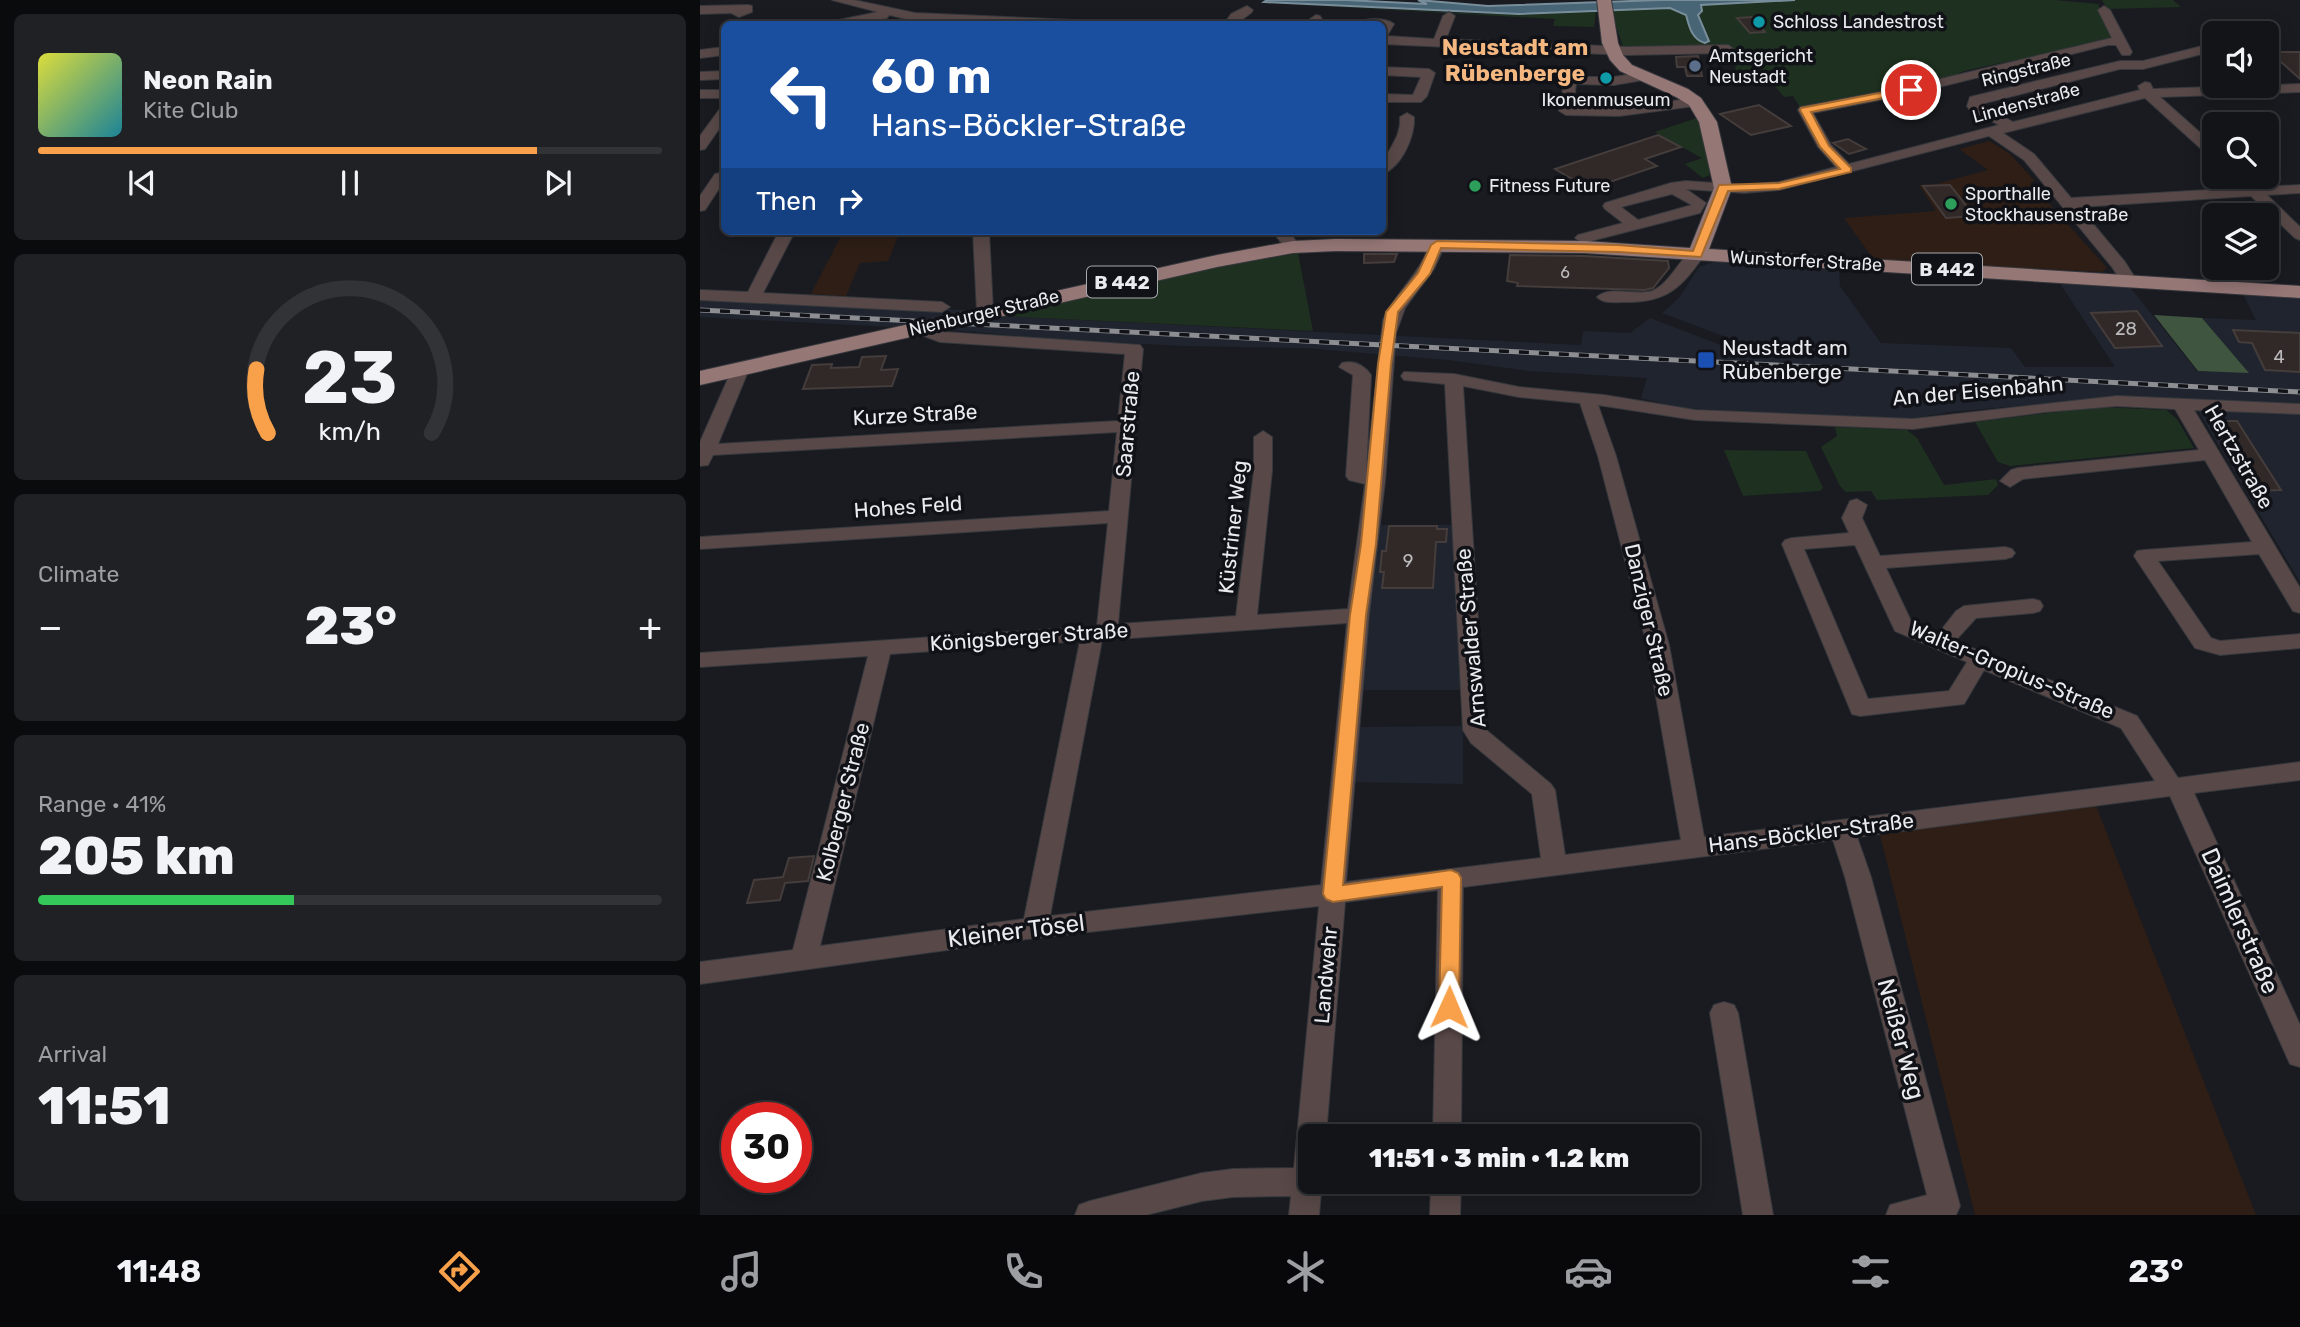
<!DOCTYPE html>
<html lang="en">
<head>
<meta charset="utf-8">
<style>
  body { margin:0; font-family:Rubik,sans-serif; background:#202125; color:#f1f3f6; height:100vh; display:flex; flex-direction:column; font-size:26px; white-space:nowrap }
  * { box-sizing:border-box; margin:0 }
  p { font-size:23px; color:#9d9ea2 }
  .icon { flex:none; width:38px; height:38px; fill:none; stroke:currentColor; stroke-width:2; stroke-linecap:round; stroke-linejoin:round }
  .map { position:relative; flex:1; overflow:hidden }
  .side { display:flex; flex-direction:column; gap:14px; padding:14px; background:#0a0b0d; width:700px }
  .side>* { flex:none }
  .top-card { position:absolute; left:21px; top:21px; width:665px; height:214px; border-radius:10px; box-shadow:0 4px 18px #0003,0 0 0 2px #323337; background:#1a4fa0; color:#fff; overflow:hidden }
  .buttons { position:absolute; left:1502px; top:21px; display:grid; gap:14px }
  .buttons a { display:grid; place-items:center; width:77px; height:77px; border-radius:10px; background:#131418; box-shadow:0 4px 18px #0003,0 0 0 2px #323337; font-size:35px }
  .speed { position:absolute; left:21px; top:1102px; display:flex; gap:14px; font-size:35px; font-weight:700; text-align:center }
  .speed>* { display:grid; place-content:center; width:91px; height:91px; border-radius:50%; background:#131418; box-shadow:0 4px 18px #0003,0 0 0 2px #323337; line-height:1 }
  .speed .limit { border:10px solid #d22; background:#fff; color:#111 }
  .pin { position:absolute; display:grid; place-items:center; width:60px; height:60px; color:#fff; margin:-30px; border:4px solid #fff; border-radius:50%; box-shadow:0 2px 7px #0007 }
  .me { position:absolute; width:77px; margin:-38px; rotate:1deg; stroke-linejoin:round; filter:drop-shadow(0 0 5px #0008) }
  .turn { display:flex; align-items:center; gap:24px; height:147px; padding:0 35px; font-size:32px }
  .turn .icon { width:91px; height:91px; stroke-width:2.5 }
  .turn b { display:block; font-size:49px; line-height:60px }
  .then { display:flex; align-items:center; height:66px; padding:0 35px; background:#0003; gap:14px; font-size:26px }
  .big { font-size:52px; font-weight:800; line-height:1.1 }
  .side .widget { flex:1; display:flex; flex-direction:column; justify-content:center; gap:10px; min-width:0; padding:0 24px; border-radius:10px; background:#202125 }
  .side .dial { align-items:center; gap:0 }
  .dial svg { height:182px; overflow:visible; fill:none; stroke:#323337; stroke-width:7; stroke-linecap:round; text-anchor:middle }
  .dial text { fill:#f1f3f6; stroke:none }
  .song { display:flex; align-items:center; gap:21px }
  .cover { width:84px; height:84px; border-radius:10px; background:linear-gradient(135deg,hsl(60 70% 55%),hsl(190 70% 35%)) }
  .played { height:7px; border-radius:4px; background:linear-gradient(90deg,#f8a14a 80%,#323337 80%) }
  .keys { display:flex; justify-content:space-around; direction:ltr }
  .heat { display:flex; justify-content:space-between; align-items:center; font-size:38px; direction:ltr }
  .charge { height:10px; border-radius:5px; background:linear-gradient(90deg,#34c759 41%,#323337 0) }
  .trip { position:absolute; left:598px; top:1124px; width:402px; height:70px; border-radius:10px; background:#131418; box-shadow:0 4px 18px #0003,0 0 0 2px #323337; font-weight:800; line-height:70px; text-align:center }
  .dock { display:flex; height:112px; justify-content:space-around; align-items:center; background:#08080a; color:#9d9ea2 }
  .dock .icon { width:49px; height:49px }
  .dock .active { color:#f8a14a }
  .dock b { font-size:32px; color:#f1f3f6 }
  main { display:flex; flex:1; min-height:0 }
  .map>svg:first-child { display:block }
  .built { fill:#20242e }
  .education { fill:#2e1e15 }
  .green { fill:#1e301f }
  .forest { fill:#3f553f }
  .water { fill:#486576; stroke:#788d9a; stroke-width:2 }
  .building { fill:#302927; stroke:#443d3b; stroke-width:2 }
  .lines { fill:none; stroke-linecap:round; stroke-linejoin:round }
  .minor-casing { stroke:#36383d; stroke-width:2 }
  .major-casing { stroke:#36383d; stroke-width:2 }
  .minor { fill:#584948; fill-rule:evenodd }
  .major { fill:#957776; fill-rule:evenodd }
  .rail-casing { stroke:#8c8e92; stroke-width:5 }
  .rail { stroke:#101217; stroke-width:3.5; stroke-dasharray:10; stroke-linecap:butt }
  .route { fill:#f8a14a; stroke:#a16930; stroke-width:2 }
  .culture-dot { fill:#0f9aa8; stroke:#101217; stroke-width:2.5 }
  .service-dot { fill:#5c6f8a; stroke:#101217; stroke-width:2.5 }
  .leisure-dot { fill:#2e9e5b; stroke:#101217; stroke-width:2.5 }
  .transit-dot { fill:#1a4fb4; stroke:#101217; stroke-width:2.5 }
  .labels { text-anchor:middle; stroke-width:7; stroke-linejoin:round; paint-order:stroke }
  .far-number-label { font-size:16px; fill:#bbbabd }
  .far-poi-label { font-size:18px; fill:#e9ebef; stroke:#101217; text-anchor:start }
  .far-street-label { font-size:18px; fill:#e9ebef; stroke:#101217 }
  .number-label { font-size:18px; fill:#bbbabd }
  .shield { fill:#101217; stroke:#a8aaae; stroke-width:2 }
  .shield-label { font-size:19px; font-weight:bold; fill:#e9ebef }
  .poi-label { font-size:21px; fill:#e9ebef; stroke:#101217; text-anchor:start }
  .street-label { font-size:21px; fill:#e9ebef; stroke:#101217 }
  .far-district-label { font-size:23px; font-weight:bold; fill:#f4b780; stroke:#101217 }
  .near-street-label { font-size:24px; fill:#e9ebef; stroke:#101217 }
</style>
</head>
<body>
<main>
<section class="side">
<div class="widget">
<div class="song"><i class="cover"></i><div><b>Neon Rain</b><p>Kite Club</p></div></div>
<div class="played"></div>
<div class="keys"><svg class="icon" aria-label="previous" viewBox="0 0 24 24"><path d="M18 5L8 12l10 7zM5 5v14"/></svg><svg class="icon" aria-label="pause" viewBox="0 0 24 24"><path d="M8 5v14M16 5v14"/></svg><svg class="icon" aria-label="next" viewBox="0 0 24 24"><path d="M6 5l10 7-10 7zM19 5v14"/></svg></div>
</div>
<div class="widget dial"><svg viewBox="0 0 100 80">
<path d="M14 69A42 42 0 1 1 86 69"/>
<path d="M14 69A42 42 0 0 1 9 41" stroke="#f8a14a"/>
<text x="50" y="56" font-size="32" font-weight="700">23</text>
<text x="50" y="72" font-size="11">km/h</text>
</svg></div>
<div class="widget"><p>Climate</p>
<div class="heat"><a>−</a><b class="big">23°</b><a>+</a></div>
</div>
<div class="widget"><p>Range · 41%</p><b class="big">205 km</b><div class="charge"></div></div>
<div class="widget"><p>Arrival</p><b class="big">11:51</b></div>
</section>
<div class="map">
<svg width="1600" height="1215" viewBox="0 0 1600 1215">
  <rect width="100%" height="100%" fill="#191b20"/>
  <!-- built -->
  <g class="built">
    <polygon points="1016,261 1139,269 1140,286 1181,343 1311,348 1325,367 1415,367 1359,282 1430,287 1497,371 1548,372 1502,318 1556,320 1543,294 1600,298 1600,405 1418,397 1249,412 1209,419 981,408 941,398 947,378 829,371 748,360 604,348 481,346 348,339 265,331 0,317 0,296 262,310 302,316 881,345 883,331 930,333 950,318 1039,352 1028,338 962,313 979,298 999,267"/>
    <polygon points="1497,409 1600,414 1600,582"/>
    <polygon points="681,525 756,525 762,690 661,690"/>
    <polygon points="763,726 763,784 653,782 658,727"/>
  </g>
  <!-- education -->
  <g class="education">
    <polygon points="1290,141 1310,154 1335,181 1330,182 1407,268 1402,272 1174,260 1144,218 1236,211 1219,185 1236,184 1288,170 1259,149"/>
    <polygon points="200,231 188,261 160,263 146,296 111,294 142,234"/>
    <polygon points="1395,803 1556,1215 1275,1215 1179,831"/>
  </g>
  <!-- green -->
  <g class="green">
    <polygon points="1095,0 1355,0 1398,4 1413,39 1268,70 1258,73 1261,75 1214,87 1210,85 1112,108 1100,107 1093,96 1084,97 1067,77 1030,78 1028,70 1036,69 1028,46 923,47 911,10 970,8 982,12 1005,4"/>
    <polygon points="1402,0 1473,0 1481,7 1407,9"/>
    <polygon points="564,3 783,14 896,11 894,27 853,26 855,19"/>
    <polygon points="997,118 1006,146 1010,175 1003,178 985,164 1002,158 955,132"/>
    <polygon points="598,253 613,331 302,316 309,312 459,278"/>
    <polygon points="1398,407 1466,410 1477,419 1494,448 1310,466 1298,462 1275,422"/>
    <polygon points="1135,427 1207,430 1217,438 1244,485 1296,479 1298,485 1288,495 1177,500 1171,491 1146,492 1140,486 1121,447 1137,436"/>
    <polygon points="1024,450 1106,451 1123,488 1120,491 1043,496"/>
  </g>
  <!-- forest -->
  <polygon class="forest" points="1454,315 1502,318 1549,373 1498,371"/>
  <!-- water -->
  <path class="water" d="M567 0H646L727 4 718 0 788 6 960 0H1095L1001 5 1002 11 998 15 1009 41 1005 43C991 39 989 25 986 15L970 8 819 14 564 2Z"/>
  <!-- building -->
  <g class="building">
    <polygon points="1052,17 1065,32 1050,33 1037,18"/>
    <polygon points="1570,52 1600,52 1600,79"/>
    <polygon points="998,56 1002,76 987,76 985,67 977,67 976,57"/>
    <polygon points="1059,105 1091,126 1051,135 1020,114"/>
    <polygon points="958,135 981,147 945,159 957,166 889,189 855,169"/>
    <polygon points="1148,139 1166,149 1149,154 1133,143"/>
    <polygon points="1250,185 1258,195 1274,216 1246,218 1223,186"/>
    <polygon points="664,254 697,254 694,262 664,263"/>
    <polygon points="810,255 884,256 968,261 969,268 953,288 945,290 817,286 818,283 807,281"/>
    <polygon points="1437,311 1462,346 1415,348 1391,313"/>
    <polygon points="1533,330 1600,333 1600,372 1565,370 1552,343 1539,342"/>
    <polygon points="186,356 181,370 198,369 192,386 103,389 112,365 132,364 131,368 159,367 162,357"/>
    <polygon points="1511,421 1537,421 1581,490 1552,491"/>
    <polygon points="689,526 737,526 737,529 747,529 746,542 736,542 733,588 682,588 684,572 680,572 682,551 686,551"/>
    <polygon points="114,856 108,881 85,883 80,900 47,903 54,880 83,877 89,858"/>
  </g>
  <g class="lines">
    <defs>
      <g id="minor">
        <polygon points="132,0 154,0 215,13 375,20 381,24 215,21 189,15 187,18 154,24 132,24 134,21 178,12"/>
        <polygon points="48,5 52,6 52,12 39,17 31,13 0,14 0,6"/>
        <polygon points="547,6 553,10 551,13 536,24 524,24 531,14"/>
        <path d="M1404 6 1410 10 1432 52 1430 55H1422L1416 45H1408L1211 94 1113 113 1131 145 1149 164 1299 125 1269 109 1267 106 1270 97 1420 61H1443L1514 43V51L1443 69H1420L1281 104 1313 122 1440 90 1438 86 1445 82 1450 83 1453 89 1600 84V92L1460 97 1514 145V157L1509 156 1445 98 1303 133 1334 154 1371 198 1542 188 1532 177H1547L1558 187 1600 185V193L1567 195 1600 227V240L1595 238 1551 196 1379 207 1425 262 1437 281 1435 284H1423L1412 267 1324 160 1289 136 1079 190 1044 193 986 189 1006 203 1000 213 883 243 875 238 878 235 923 223 905 209 903 206 905 203 971 183 986 181 1044 185 1079 182 1136 167 1118 147 1098 110 1100 107 1211 86 1412 38 1398 10ZM972 194 992 205 938 220 921 207Z"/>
        <path d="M749 12 755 16 746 39 926 47 1028 45 1034 49 1028 53 926 55 682 44V24L659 23C667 17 686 18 694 24L687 36 734 39 743 16Z"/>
        <polygon points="616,15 620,16 625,24 613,24 610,19"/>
        <polygon points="1568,32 1574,36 1572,39 1566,40 1566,33 1562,33"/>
        <polygon points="24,47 24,55 0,58 0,50"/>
        <polygon points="682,67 729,69 735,73 727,96 721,102 682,102 682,94 713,95 721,77 682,75"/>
        <polygon points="24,71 24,79 0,80 0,72"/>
        <polygon points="944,72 950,76 949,79 914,85 876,84 873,107 919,108 995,98 1002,102 995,106 919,116 866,115 859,111 865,77 914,77"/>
        <rect x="0" y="90" width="24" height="8"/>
        <polygon points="24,109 24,122 5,149 0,150 0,136 19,110"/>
        <path d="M707 113 714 117C715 136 702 167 682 174 682 152 702 141 700 117Z"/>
        <polygon points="20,173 24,174 24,181 5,210 0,211 0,196 15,174"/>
        <polygon points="79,231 95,231 63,293 242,302 250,307 242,312 0,300 0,290 48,292"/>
        <polygon points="273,231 289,231 293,312 285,317 277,312"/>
        <polygon points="572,231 588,231 601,247 593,252 587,250"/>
        <path d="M737 240 745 245 734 269 705 308 696 333 685 481 669 615 646 882 841 858 832 794 771 743 763 730 745 384 704 380 701 376 704 372 754 374 819 387 904 395 995 410 1213 419 1417 396 1600 404V414L1494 410 1600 588V613L1593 611 1559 554 1458 561 1511 638 1520 641 1600 634V648L1520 655 1495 648 1434 556 1437 551 1444 550 1552 542 1505 460 1323 479 1310 487 1300 481 1311 470 1318 468 1499 450 1475 409 1417 406 1345 412 1213 429 995 420 898 405 916 456 969 645 1004 837 1455 781 1421 728 1284 670 1264 704 1160 716 1152 714 1082 544 1085 540 1092 538 1149 533 1142 518 1150 501 1157 499 1167 505 1162 518 1180 556 1305 547 1312 549 1315 553 1312 557 1305 559 1186 568 1211 621 1238 634 1256 611 1264 606 1333 599 1340 601 1343 606 1340 611 1333 613 1276 618 1255 641 1437 716 1478 778 1600 762V780L1494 793 1600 1025V1067L1590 1064 1470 796 1157 837 1171 877 1260 1206 1256 1215H1186L1190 1205 1227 1195 1145 877 1133 840 763 887 761 1136H733L738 890 645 902 626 1136H611V1181H622L619 1215H589L591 1196 533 1197 502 1201 446 1215H375L379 1205 390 1201 502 1173 533 1169 594 1168 619 906 335 938 0 984V962L93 950 168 656 0 667V653L397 626 408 523 0 549V537L409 511 417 432 13 455 8 465 0 466V442L34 365H46L49 369 18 444 418 421 425 354 240 342 213 332 211 328 213 324H225L243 332 440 345 443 349 418 624 536 616 554 471V437L563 431 572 437V471L557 615 648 609 665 484 649 480 646 476 653 375 639 367 642 363C654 360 664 365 671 375L666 473 683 320C693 297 713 280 724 258 728 250 728 243 737 240ZM763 386 819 397 880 403 898 456 947 645 981 840 865 855 855 790 851 784 785 729ZM1155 545 1195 631 1267 662 1249 691 1168 699 1104 549ZM647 623 621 885 350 916 402 640ZM380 641 324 919 120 946 190 654Z"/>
        <path d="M997 249 1005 254C981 288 967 303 923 302 914 302 904 304 897 297 909 285 936 296 952 291 972 283 981 253 997 249Z"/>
        <polygon points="1024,1002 1034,1005 1038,1013 1073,1215 1043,1215 1010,1013 1014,1005"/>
        <polygon points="731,1181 761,1181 760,1215 730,1215"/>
      </g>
      <polygon id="major" points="897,0 911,0 918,43 923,55 932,65 988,89 1001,98 1017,122 1032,188 1009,249 1600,286 1600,298 884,253 636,251 593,253 517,267 0,385 0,371 517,255 593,241 636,239 884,241 990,248 1014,188 999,122 989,105 976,97 920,71 910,60 902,43"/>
    </defs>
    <!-- minor casing -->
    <use href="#minor" class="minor-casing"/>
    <!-- major casing -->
    <use href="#major" class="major-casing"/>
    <!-- minor -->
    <use href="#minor" class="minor"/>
    <!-- major -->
    <use href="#major" class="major"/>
    <defs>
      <polyline id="rail" points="0,310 1600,392"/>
    </defs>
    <!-- rail casing -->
    <use href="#rail" class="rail-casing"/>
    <!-- rail -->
    <use href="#rail" class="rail"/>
  </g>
  <!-- route -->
  <polygon class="route" points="1211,87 1216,90 1214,92 1111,112 1129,146 1151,168 1151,172 1079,189 1028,191 1001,257 918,252 741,248 730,274 698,312 691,364 676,544 666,615 643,885 751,870 758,873 761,878 759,1007 756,1013 749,1015 742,1013 739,1007 742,887 633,902 626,899 623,894 650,615 661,544 678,364 686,312 718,273 731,245 737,241 918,245 993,251 1019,185 1079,183 1140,169 1120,147 1100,110 1101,108"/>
  <!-- markers -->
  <g class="culture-dot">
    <circle cx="1059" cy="22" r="7"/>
    <circle cx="906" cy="78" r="7"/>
  </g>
  <circle class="service-dot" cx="995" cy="66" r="7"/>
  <g class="leisure-dot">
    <circle cx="775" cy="186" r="7"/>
    <circle cx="1251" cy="204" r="7"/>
  </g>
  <rect class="transit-dot" x="997" y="351" width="18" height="18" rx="3.5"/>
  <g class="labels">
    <!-- far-number labels -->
    <g class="far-number-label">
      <text x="865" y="278">6</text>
    </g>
    <!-- far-poi labels -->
    <g class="far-poi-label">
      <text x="1073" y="28">Schloss Landestrost</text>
      <text x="1009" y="62">Amtsgericht<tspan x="1009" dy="21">Neustadt</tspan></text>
      <text x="906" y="106" text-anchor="middle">Ikonenmuseum</text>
      <text x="789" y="192">Fitness Future</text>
      <text x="1265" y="200">Sporthalle<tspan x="1265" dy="21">Stockhausenstraße</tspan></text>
    </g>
    <!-- far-street labels -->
    <g class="far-street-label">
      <text transform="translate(1326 70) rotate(-14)" y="6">Ringstraße</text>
      <text transform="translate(1326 103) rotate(-15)" y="6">Lindenstraße</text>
      <text transform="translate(1106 261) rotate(3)" y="6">Wunstorfer Straße</text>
      <text transform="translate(284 313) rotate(-13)" y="6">Nienburger Straße</text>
    </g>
    <!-- number labels -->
    <g class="number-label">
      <text x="1426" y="335">28</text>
      <text x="1579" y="363">4</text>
      <text x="708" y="567">9</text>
    </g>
    <!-- shield labels -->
    <g class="shield">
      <rect x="1212" y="253.5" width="70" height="31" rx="5"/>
      <rect x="387" y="266.5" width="70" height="31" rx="5"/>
    </g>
    <g class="shield-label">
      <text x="1247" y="276">B 442</text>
      <text x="422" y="289">B 442</text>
    </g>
    <!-- poi labels -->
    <g class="poi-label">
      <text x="1022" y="355">Neustadt am<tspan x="1022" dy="24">Rübenberge</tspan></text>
    </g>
    <!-- street labels -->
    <g class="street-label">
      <text transform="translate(1278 391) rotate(-5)" y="7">An der Eisenbahn</text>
      <text transform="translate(215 415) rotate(-3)" y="7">Kurze Straße</text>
      <text transform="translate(428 424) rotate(-85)" y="7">Saarstraße</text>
      <text transform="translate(1539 457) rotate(60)" y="7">Hertzstraße</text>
      <text transform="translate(208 507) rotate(-4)" y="7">Hohes Feld</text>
      <text transform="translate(533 527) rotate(-84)" y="7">Küstriner Weg</text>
      <text transform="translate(949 620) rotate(77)" y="7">Danziger Straße</text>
      <text transform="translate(329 637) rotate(-4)" y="7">Königsberger Straße</text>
      <text transform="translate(771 638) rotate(-95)" y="7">Arnswalder Straße</text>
      <text transform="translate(1312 670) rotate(23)" y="7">Walter-Gropius-Straße</text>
      <text transform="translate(143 802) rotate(-76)" y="7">Kolberger Straße</text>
      <text transform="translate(1111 833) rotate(-7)" y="7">Hans-Böckler-Straße</text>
      <text transform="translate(626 975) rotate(-85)" y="7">Landwehr</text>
    </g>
    <!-- far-district labels -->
    <g class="far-district-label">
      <text x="815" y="55">Neustadt am<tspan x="815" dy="26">Rübenberge</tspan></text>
    </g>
    <!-- near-street labels -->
    <g class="near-street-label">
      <text transform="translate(1540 921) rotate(66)" y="8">Daimlerstraße</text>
      <text transform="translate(316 931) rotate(-7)" y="8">Kleiner Tösel</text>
      <text transform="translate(1201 1039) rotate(75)" y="8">Neißer Weg</text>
    </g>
  </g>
</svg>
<div class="buttons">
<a><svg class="icon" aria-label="sound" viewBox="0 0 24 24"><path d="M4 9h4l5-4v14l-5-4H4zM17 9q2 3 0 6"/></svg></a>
<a><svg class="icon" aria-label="search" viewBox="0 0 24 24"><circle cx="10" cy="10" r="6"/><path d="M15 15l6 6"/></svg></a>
<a><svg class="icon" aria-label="layers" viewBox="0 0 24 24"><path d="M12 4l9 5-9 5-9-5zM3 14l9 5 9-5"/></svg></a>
</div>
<div class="speed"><div class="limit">30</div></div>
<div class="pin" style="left:1211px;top:90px;background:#d93025"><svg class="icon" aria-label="arrive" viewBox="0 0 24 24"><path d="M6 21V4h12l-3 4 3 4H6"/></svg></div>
<svg class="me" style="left:749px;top:1007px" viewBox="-20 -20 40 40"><path d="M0-17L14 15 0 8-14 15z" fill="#f8a14a" stroke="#fff" stroke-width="4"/></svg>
<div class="trip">11:51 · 3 min · 1.2 km</div>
<div class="top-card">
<div class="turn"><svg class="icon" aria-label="left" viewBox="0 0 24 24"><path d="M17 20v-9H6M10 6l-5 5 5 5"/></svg><div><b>60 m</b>Hans-Böckler-Straße</div></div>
<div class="then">Then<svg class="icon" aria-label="right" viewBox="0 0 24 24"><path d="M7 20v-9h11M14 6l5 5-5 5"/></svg></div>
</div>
</div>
</main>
<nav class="dock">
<b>11:48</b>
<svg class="icon active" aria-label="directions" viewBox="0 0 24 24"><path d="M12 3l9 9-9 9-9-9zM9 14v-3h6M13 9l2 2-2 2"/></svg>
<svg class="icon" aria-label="music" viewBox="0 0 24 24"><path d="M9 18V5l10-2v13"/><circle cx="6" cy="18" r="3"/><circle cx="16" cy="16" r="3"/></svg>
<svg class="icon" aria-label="phone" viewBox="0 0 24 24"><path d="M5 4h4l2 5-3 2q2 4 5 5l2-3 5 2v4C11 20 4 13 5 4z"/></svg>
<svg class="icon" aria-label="climate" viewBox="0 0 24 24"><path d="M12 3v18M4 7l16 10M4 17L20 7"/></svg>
<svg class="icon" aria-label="car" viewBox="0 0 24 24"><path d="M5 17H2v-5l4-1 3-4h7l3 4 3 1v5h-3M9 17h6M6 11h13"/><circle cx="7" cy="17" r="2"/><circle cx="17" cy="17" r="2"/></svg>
<svg class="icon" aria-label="filters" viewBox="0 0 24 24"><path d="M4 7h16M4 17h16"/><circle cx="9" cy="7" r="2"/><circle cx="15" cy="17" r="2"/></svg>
<b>23°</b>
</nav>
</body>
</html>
